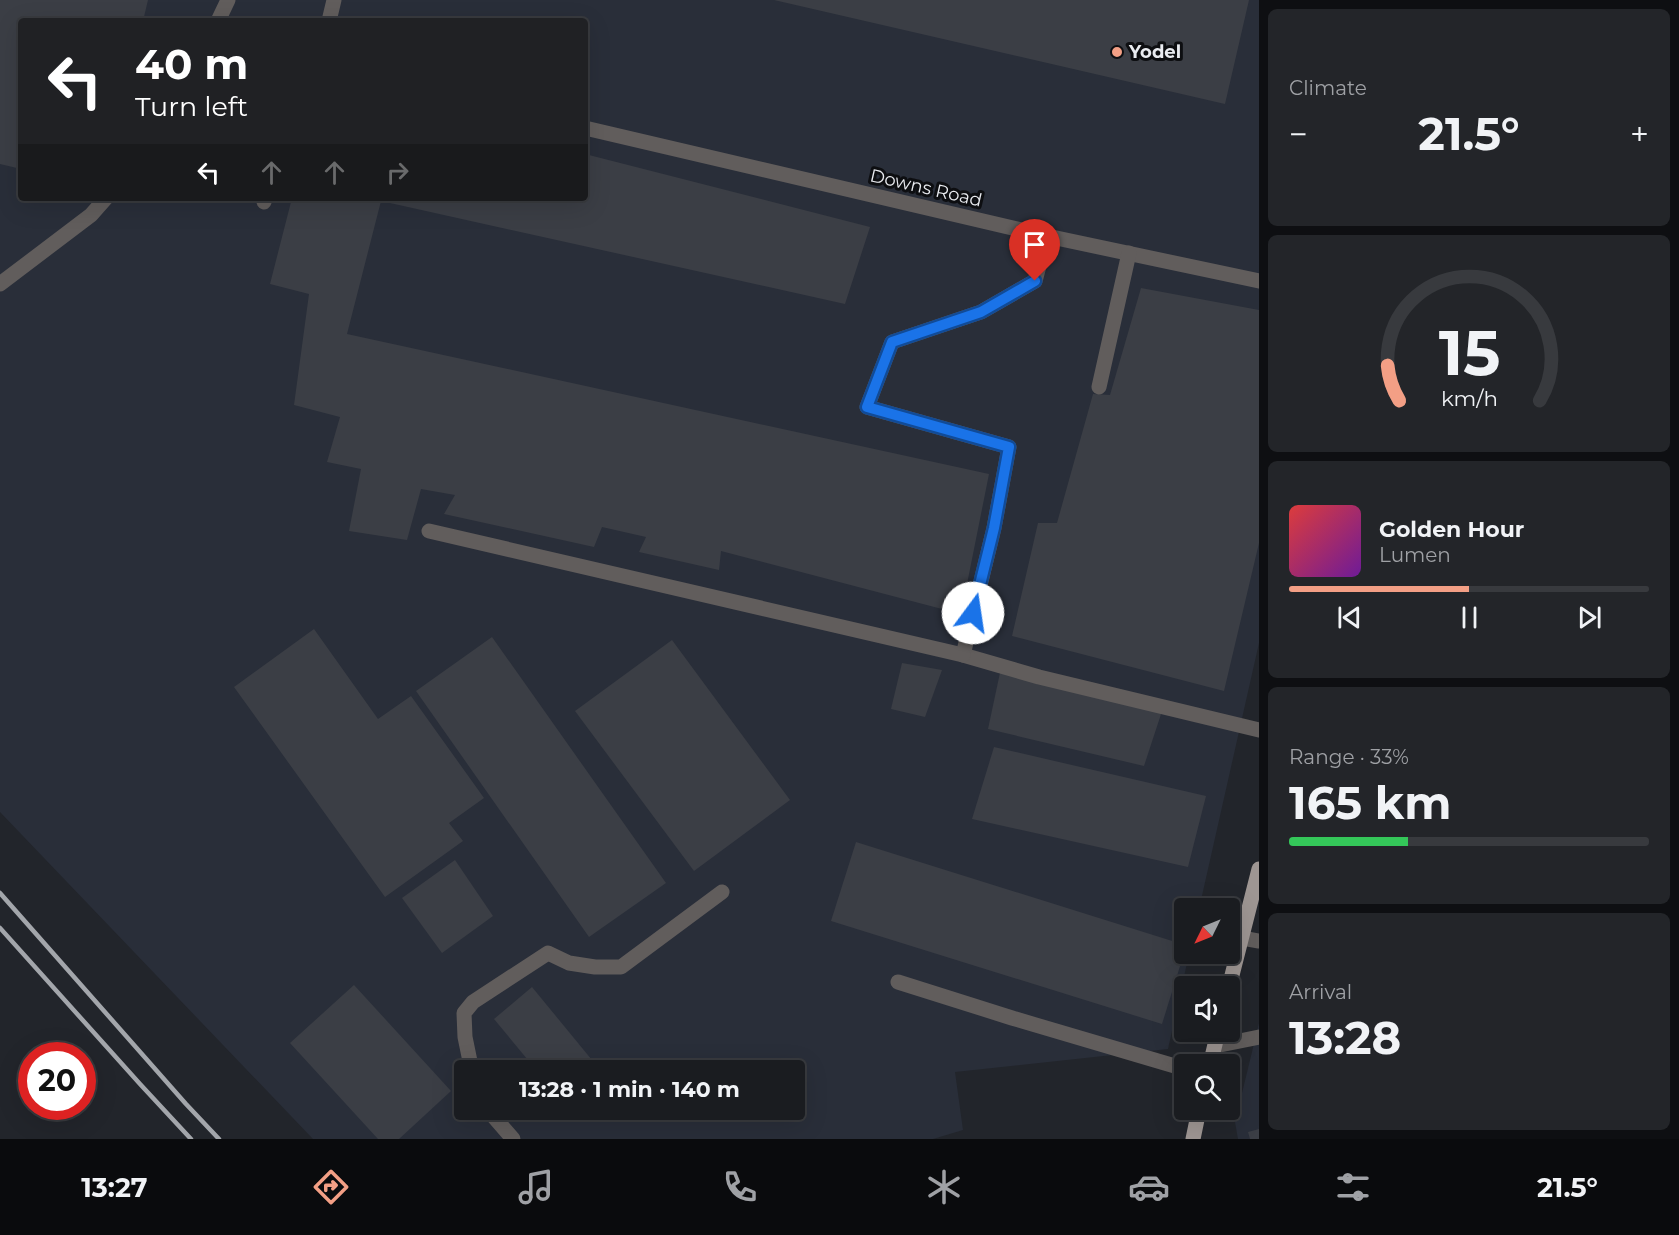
<!DOCTYPE html>
<html lang="en">
<head>
<meta charset="utf-8">
<style>
  body { margin:0; font-family:Montserrat,sans-serif; background:#232529; color:#f1f3f6; height:100vh; display:flex; flex-direction:column; font-size:22px; white-space:nowrap }
  * { box-sizing:border-box; margin:0 }
  p { font-size:20px; color:#9fa1a5 }
  .icon { flex:none; width:33px; height:33px; fill:none; stroke:currentColor; stroke-width:2; stroke-linecap:round; stroke-linejoin:round }
  .map { position:relative; flex:1; overflow:hidden }
  .sheet { display:flex; flex-direction:column; gap:9px; padding:9px; background:#0e0f12; width:420px }
  .sheet>* { flex:none }
  .banner { position:absolute; left:18px; top:18px; width:570px; height:183px; border-radius:6px; box-shadow:0 6px 24px #0002,0 0 0 2px #383a3e; background:#202124; color:#fff; overflow:hidden }
  .needle { width:39px; rotate:227deg }
  .fabs { position:absolute; left:1174px; top:898px; display:grid; gap:12px }
  .fabs a { display:grid; place-items:center; width:66px; height:66px; border-radius:6px; background:#1a1c20; box-shadow:0 6px 24px #0002,0 0 0 2px #383a3e; font-size:30px }
  .speed { position:absolute; left:18px; top:1042px; display:flex; gap:12px; font-size:30px; font-weight:700; text-align:center }
  .speed>* { display:grid; place-content:center; width:78px; height:78px; border-radius:50%; background:#1a1c20; box-shadow:0 6px 24px #0002,0 0 0 2px #383a3e; line-height:1 }
  .speed .limit { border:9px solid #d22; background:#fff; color:#111 }
  .pin { position:absolute; display:grid; place-items:center; width:51px; height:51px; color:#fff; margin:-62px -26px; border-radius:50% 50% 50% 0; rotate:-45deg; box-shadow:0 0 6px #0007 }
  .pin .icon { rotate:45deg }
  .me { position:absolute; width:66px; margin:-33px; rotate:14deg; stroke-linejoin:round; filter:drop-shadow(0 0 4px #0008) }
  .turn { display:flex; align-items:center; gap:21px; height:126px; padding:0 18px; font-size:27px }
  .turn .icon { width:78px; height:78px; stroke-width:2.5 }
  .turn b { display:block; font-size:42px; line-height:51px }
  .lanes { display:flex; align-items:center; height:57px; padding:0 18px; background:#0003; justify-content:center; gap:30px; direction:ltr }
  .lanes .off { opacity:.35 }
  .big { font-size:45px; font-weight:700; line-height:1.1 }
  .sheet .tile { flex:1; display:flex; flex-direction:column; justify-content:center; gap:9px; min-width:0; padding:0 21px; border-radius:9px; background:#232529 }
  .sheet .dial { align-items:center; gap:0 }
  .dial svg { height:156px; overflow:visible; fill:none; stroke:#383a3e; stroke-width:7; stroke-linecap:round; text-anchor:middle }
  .dial text { fill:#f1f3f6; stroke:none }
  .song { display:flex; align-items:center; gap:18px }
  .cover { width:72px; height:72px; border-radius:9px; background:linear-gradient(135deg,hsl(0 70% 55%),hsl(280 70% 35%)) }
  .played { height:6px; border-radius:3px; background:linear-gradient(90deg,#f39f85 50%,#383a3e 50%) }
  .keys { display:flex; justify-content:space-around; direction:ltr }
  .heat { display:flex; justify-content:space-between; align-items:center; font-size:33px; direction:ltr }
  .charge { height:9px; border-radius:4px; background:linear-gradient(90deg,#34c759 33%,#383a3e 0) }
  .trip { position:absolute; left:454px; top:1060px; width:351px; height:60px; border-radius:6px; background:#1a1c20; box-shadow:0 6px 24px #0002,0 0 0 2px #383a3e; font-weight:700; line-height:60px; text-align:center }
  .menu { display:flex; height:96px; justify-content:space-around; align-items:center; background:#0a0b0d; color:#9fa1a5 }
  .menu .icon { width:42px; height:42px }
  .menu .active { color:#f39f85 }
  .menu b { font-size:27px; color:#f1f3f6 }
  main { display:flex; flex:1; min-height:0 }
  .map>svg:first-child { display:block }
  .built { fill:#292e39; fill-rule:evenodd }
  .building { fill:#3b3e45 }
  .lines { fill:none; stroke-linecap:round; stroke-linejoin:round }
  .service { stroke:#615d5c; stroke-width:15 }
  .primary { stroke:#9e9693; stroke-width:15 }
  .rail { stroke:#a3a6ab; stroke-width:4.5 }
  .route-casing { stroke:#114b97; stroke-width:15 }
  .route { stroke:#1a73e8; stroke-width:10 }
  .poi-dot { fill:#f39f85; stroke:#0d0e11; stroke-width:2 }
  .labels { text-anchor:middle; stroke-width:6; stroke-linejoin:round; paint-order:stroke }
  .poi-label { font-size:18px; font-weight:bold; fill:#eaecf1; stroke:#0d0e11; text-anchor:start }
  .street-label { font-size:18px; fill:#eaecf1; stroke:#0d0e11 }
</style>
</head>
<body>
<main>
<div class="map">
<svg width="1259" height="1139" viewBox="0 0 1259 1139">
  <rect width="100%" height="100%" fill="#22252b"/>
  <!-- built -->
  <g class="built">
    <path d="M0 0H1259V643L1199 909H1185V954H1189L1168 1049 955 1072 963 1130 933 1139H313L0 812ZM21 21H585V198H21ZM465 1071H795V1110H465Z"/>
    <polygon points="1259,1023 1259,1139 1238,1139 1235,1122"/>
  </g>
  <!-- building -->
  <g class="building">
    <polygon points="0,0 148,0 143,21 21,21 21,169 0,164"/>
    <polygon points="774,0 1249,0 1225,104"/>
    <polygon points="585,154 870,227 845,304 381,201 347,334 989,474 961,614 721,551 719,570 639,552 646,537 602,527 594,547 444,514 455,495 421,489 407,540 349,531 361,469 327,462 340,417 294,405 309,294 270,284 292,198 585,198"/>
    <polygon points="1141,288 1259,310 1259,543 1224,691 1012,636 1038,523 1057,523 1093,394 1110,395"/>
    <polygon points="314,629 378,719 411,696 484,798 449,823 463,841 385,897 234,687"/>
    <polygon points="492,637 666,883 589,937 416,691"/>
    <polygon points="672,640 790,800 694,871 575,711"/>
    <polygon points="902,663 942,670 925,717 891,709"/>
    <polygon points="1001,668 1163,708 1144,766 988,729"/>
    <polygon points="994,747 1206,796 1188,867 972,819"/>
    <polygon points="856,842 1185,945 1185,950 1162,1024 831,921"/>
    <polygon points="455,860 493,916 442,953 402,898"/>
    <polygon points="354,985 451,1091 399,1139 378,1139 290,1043"/>
    <polygon points="532,987 601,1071 537,1071 494,1019"/>
    <polygon points="569,1110 590,1110 578,1121"/>
    <polygon points="1259,1129 1259,1139 1250,1139 1248,1132"/>
  </g>
  <g class="lines">
    <!-- service -->
    <g class="service">
      <polyline points="218,21 228,0"/>
      <polyline points="329,21 334,0"/>
      <polyline points="585,128 1047,236 1259,281"/>
      <polyline points="264,202 265,198"/>
      <polyline points="1047,236 1035,281 981,312 892,342 867,407 1009,447 994,528 963,655 1039,677 1259,730"/>
      <polyline points="0,284 91,215 106,198"/>
      <polyline points="1099,387 1129,253"/>
      <polyline points="429,531 963,655"/>
      <polyline points="1242,938 1259,941"/>
      <polyline points="898,982 1012,1018 1185,1069"/>
      <polyline points="1215,1046 1259,1037"/>
      <polyline points="472,1071 465,1037 464,1013 473,1002 548,953 569,963 595,967 621,967 722,892"/>
      <polyline points="488,1110 513,1139"/>
    </g>
    <!-- primary -->
    <g class="primary">
      <polyline points="1229,987 1259,869"/>
      <polyline points="1210,1065 1218,1032"/>
      <polyline points="1193,1139 1199,1110"/>
    </g>
    <!-- rail -->
    <g class="rail">
      <polyline points="0,893 186,1104 219,1139"/>
      <polyline points="0,928 140,1084 191,1139"/>
    </g>
  </g>
  <g class="lines">
    <defs>
      <polyline id="route" points="973,613 994,528 1009,447 867,407 892,342 981,312 1035,281"/>
    </defs>
    <!-- route casing -->
    <use href="#route" class="route-casing"/>
    <!-- route -->
    <use href="#route" class="route"/>
  </g>
  <!-- markers -->
  <circle class="poi-dot" cx="1117" cy="52" r="6"/>
  <g class="labels">
    <!-- poi labels -->
    <g class="poi-label">
      <text x="1129" y="58">Yodel</text>
    </g>
    <!-- street labels -->
    <g class="street-label">
      <text transform="translate(926 188) rotate(13)" y="6">Downs Road</text>
    </g>
  </g>
</svg>
<div class="fabs">
<a><svg class="needle" viewBox="-14 -14 28 28"><path d="M0-13l5 13h-10z" fill="#e53935"/><path d="M0 13l5-13h-10z" fill="#9fa1a5"/></svg></a>
<a><svg class="icon" aria-label="sound" viewBox="0 0 24 24"><path d="M4 9h4l5-4v14l-5-4H4zM17 9q2 3 0 6"/></svg></a>
<a><svg class="icon" aria-label="search" viewBox="0 0 24 24"><circle cx="10" cy="10" r="6"/><path d="M15 15l6 6"/></svg></a>
</div>
<div class="speed"><div class="limit">20</div></div>
<div class="pin" style="left:1035px;top:281px;background:#d93025"><svg class="icon" aria-label="arrive" viewBox="0 0 24 24"><path d="M6 21V4h12l-3 4 3 4H6"/></svg></div>
<svg class="me" style="left:973px;top:613px" viewBox="-20 -20 40 40"><circle r="19" fill="#fff"/><path d="M0-13L10 11 0 6-10 11z" fill="#1a73e8"/></svg>
<div class="trip">13:28 · 1 min · 140 m</div>
<div class="banner">
<div class="turn"><svg class="icon" aria-label="left" viewBox="0 0 24 24"><path d="M17 20v-9H6M10 6l-5 5 5 5"/></svg><div><b>40 m</b>Turn left</div></div>
<div class="lanes"><svg class="icon" aria-label="left" viewBox="0 0 24 24"><path d="M17 20v-9H6M10 6l-5 5 5 5"/></svg><svg class="icon off" aria-label="ahead" viewBox="0 0 24 24"><path d="M12 20V5M6 11l6-6 6 6"/></svg><svg class="icon off" aria-label="ahead" viewBox="0 0 24 24"><path d="M12 20V5M6 11l6-6 6 6"/></svg><svg class="icon off" aria-label="right" viewBox="0 0 24 24"><path d="M7 20v-9h11M14 6l5 5-5 5"/></svg></div>
</div>
</div>
<section class="sheet">
<div class="tile"><p>Climate</p>
<div class="heat"><a>−</a><b class="big">21.5°</b><a>+</a></div>
</div>
<div class="tile dial"><svg viewBox="0 0 100 80">
<path d="M14 69A42 42 0 1 1 86 69"/>
<path d="M14 69A42 42 0 0 1 8 51" stroke="#f39f85"/>
<text x="50" y="56" font-size="32" font-weight="700">15</text>
<text x="50" y="72" font-size="11">km/h</text>
</svg></div>
<div class="tile">
<div class="song"><i class="cover"></i><div><b>Golden Hour</b><p>Lumen</p></div></div>
<div class="played"></div>
<div class="keys"><svg class="icon" aria-label="previous" viewBox="0 0 24 24"><path d="M18 5L8 12l10 7zM5 5v14"/></svg><svg class="icon" aria-label="pause" viewBox="0 0 24 24"><path d="M8 5v14M16 5v14"/></svg><svg class="icon" aria-label="next" viewBox="0 0 24 24"><path d="M6 5l10 7-10 7zM19 5v14"/></svg></div>
</div>
<div class="tile"><p>Range · 33%</p><b class="big">165 km</b><div class="charge"></div></div>
<div class="tile"><p>Arrival</p><b class="big">13:28</b></div>
</section>
</main>
<nav class="menu">
<b>13:27</b>
<svg class="icon active" aria-label="directions" viewBox="0 0 24 24"><path d="M12 3l9 9-9 9-9-9zM9 14v-3h6M13 9l2 2-2 2"/></svg>
<svg class="icon" aria-label="music" viewBox="0 0 24 24"><path d="M9 18V5l10-2v13"/><circle cx="6" cy="18" r="3"/><circle cx="16" cy="16" r="3"/></svg>
<svg class="icon" aria-label="phone" viewBox="0 0 24 24"><path d="M5 4h4l2 5-3 2q2 4 5 5l2-3 5 2v4C11 20 4 13 5 4z"/></svg>
<svg class="icon" aria-label="climate" viewBox="0 0 24 24"><path d="M12 3v18M4 7l16 10M4 17L20 7"/></svg>
<svg class="icon" aria-label="car" viewBox="0 0 24 24"><path d="M5 17H2v-5l4-1 3-4h7l3 4 3 1v5h-3M9 17h6M6 11h13"/><circle cx="7" cy="17" r="2"/><circle cx="17" cy="17" r="2"/></svg>
<svg class="icon" aria-label="filters" viewBox="0 0 24 24"><path d="M4 7h16M4 17h16"/><circle cx="9" cy="7" r="2"/><circle cx="15" cy="17" r="2"/></svg>
<b>21.5°</b>
</nav>
</body>
</html>
